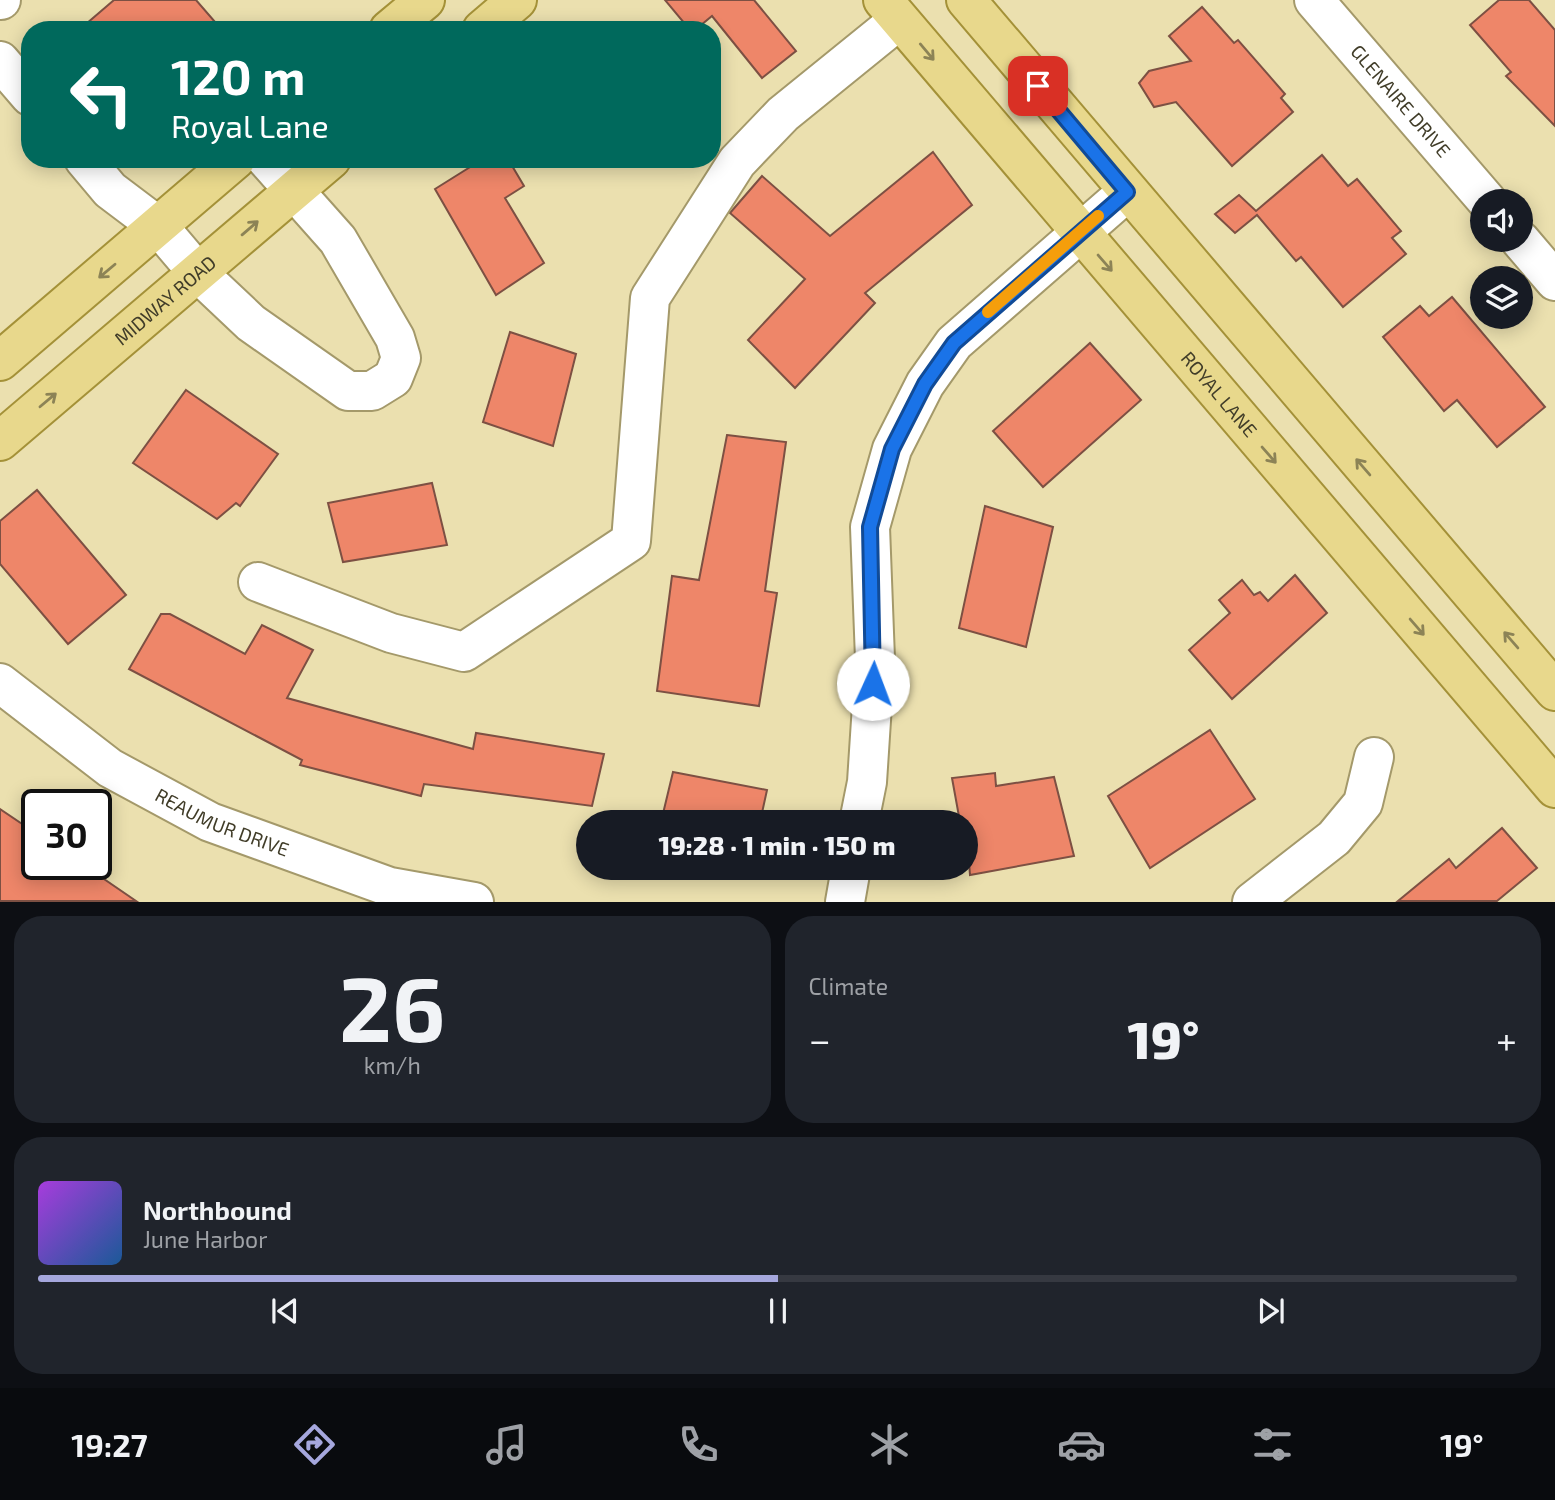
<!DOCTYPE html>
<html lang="en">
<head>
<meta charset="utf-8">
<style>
  body { margin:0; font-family:"Exo 2",sans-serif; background:#20242c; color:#f1f3f6; height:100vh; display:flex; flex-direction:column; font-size:26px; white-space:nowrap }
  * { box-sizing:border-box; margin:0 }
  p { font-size:23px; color:#9ea1a6 }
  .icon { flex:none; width:38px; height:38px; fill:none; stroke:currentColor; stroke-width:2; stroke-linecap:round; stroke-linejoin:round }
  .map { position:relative; height:902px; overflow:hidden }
  .sheet { display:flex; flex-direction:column; gap:14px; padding:14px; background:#0d0f14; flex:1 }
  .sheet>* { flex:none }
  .hud { position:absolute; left:21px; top:21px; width:700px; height:147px; border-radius:28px; box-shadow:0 4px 18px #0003; background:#00695c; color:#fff; overflow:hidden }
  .fabs { position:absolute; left:1470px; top:189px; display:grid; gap:14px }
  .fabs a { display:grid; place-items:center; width:63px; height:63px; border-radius:50%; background:#171b24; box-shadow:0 4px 18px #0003; font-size:35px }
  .speed { position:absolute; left:21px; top:789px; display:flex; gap:14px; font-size:35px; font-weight:700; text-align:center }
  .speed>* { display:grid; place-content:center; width:91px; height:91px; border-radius:50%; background:#171b24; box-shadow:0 4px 18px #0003; line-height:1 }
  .speed .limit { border:4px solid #111; border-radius:10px; background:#fff; color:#111 }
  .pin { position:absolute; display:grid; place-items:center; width:60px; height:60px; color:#fff; margin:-30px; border-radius:14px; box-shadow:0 4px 10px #0006 }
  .me { position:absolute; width:77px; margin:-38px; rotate:2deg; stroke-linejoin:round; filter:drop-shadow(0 0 5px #0008) }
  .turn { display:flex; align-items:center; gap:24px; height:147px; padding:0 35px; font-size:32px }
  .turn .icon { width:91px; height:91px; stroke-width:2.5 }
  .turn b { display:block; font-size:49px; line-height:60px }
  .big { font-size:52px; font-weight:800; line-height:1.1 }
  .sheet .tile { flex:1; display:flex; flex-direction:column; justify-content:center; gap:10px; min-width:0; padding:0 24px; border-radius:28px; background:#20242c }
  .sheet .dial { align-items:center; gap:0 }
  .dial b { font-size:91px; line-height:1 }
  .song { display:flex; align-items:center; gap:21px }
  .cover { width:84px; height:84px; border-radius:10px; background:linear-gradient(135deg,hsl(280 70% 55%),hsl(210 70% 35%)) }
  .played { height:7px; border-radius:4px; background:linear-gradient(90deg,#a5a7dd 50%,#363941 50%) }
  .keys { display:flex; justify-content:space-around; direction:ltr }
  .heat { display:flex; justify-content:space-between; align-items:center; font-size:38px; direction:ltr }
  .sheet .tiles { flex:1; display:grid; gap:14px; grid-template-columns:1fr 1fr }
  .tile:last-child { grid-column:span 2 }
  .trip { position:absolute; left:576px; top:810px; width:402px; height:70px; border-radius:35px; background:#171b24; box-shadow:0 4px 18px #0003; font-weight:800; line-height:70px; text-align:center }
  .tabs { display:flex; height:112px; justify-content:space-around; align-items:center; background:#090b0e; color:#9ea1a6 }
  .tabs .icon { width:49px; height:49px }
  .tabs .on { color:#a5a7dd }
  .tabs b { font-size:32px; color:#f1f3f6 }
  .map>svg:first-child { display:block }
  .building { fill:#ee8669; stroke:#7d5043; stroke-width:2 }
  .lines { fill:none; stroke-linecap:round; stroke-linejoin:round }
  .minor-casing { stroke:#a4996a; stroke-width:42 }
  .major-casing { stroke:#a49138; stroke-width:42 }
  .minor { stroke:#fff; stroke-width:38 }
  .major { stroke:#e8d88c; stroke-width:38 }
  .oneway { stroke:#8c8356 }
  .route-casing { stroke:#114b97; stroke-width:18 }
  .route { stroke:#1a73e8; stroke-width:12 }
  .slow { stroke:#f59e0b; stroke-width:12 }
  .labels { text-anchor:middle; stroke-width:6; stroke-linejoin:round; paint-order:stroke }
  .street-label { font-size:19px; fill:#413d29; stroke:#fff }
</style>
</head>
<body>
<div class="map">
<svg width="1555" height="902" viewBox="0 0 1555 902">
  <rect width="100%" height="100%" fill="#ebe0af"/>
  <!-- building -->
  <g class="building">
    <polygon points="114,0 196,0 222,30 79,30"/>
    <polygon points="665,0 754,0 796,51 762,78 712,16 695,30 690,30"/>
    <polygon points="1499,0 1529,0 1555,30 1555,126 1506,76 1511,72 1470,25"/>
    <polygon points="1202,7 1234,43 1238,40 1285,94 1281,98 1293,112 1232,166 1176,102 1154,107 1139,83 1149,71 1191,61 1169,36"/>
    <polygon points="933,152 972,205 865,293 875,303 795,388 748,340 805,279 730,213 762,176 830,236"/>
    <polygon points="1322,155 1348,186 1357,179 1401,231 1392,238 1406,254 1343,307 1301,257 1296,261 1257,215 1235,233 1215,214 1239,195 1256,211"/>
    <polygon points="483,159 508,159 524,186 505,198 544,263 496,295 435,189"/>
    <polygon points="1452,297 1545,407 1497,447 1457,400 1444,411 1383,337 1420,306 1429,316"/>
    <polygon points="510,332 576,354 553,446 483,422"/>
    <polygon points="1090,343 1141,400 1043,487 993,431"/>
    <polygon points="186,390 278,454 240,506 236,503 217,519 133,463"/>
    <polygon points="727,435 786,442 765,591 777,593 759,706 657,691 672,576 699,580"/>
    <polygon points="432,483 447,545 343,562 328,503"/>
    <polygon points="37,490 126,595 68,644 0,564 0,521"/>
    <polygon points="985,506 1053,527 1026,647 959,628"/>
    <polygon points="1295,575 1327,613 1232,699 1189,650 1230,613 1219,600 1242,580 1254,595 1260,592 1268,601"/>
    <polygon points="161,614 170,614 245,654 262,625 313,650 287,698 473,749 476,733 604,754 592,806 424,784 421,796 300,765 302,760 129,669"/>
    <polygon points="1210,730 1255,799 1150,868 1108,796"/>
    <polygon points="673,772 767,790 760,822 661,822"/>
    <polygon points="995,773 996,786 1054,777 1074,856 970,875 966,822 960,822 952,778"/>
    <polygon points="0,809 37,834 37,864 82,864 136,901 0,901"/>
    <polygon points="1502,828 1537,868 1497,901 1398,901 1449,859 1456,868"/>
  </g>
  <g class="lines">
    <defs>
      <g id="minor">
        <polyline points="0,0 1,0"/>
        <path id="s1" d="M1314 0 1487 201"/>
        <polyline points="0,61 30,96"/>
        <polyline points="84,159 110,190 159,227 198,273 251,323 348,391 372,391 393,378 401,358 395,338 338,240 266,159"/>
        <polyline points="1520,240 1555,281"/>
        <polyline points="258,582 391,633 464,652 631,541 650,298 737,162 783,114 899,20"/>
        <path id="s2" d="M0 683 110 768 210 822 390 887 474 902"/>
        <polyline points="859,822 867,782 875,659 870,527 892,449 925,384 954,343 1127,192"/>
        <polyline points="845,902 851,868"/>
        <polyline points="1252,902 1334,838 1363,803 1374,757"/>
      </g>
      <g id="major">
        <path id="s3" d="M883 0 1555 788"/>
        <polyline points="966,0 1555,691"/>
        <polyline points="389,30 425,0"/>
        <polyline points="482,30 517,0"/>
        <polyline points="0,361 236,159"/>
        <path id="s4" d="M0 441 331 159"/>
      </g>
    </defs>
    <!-- minor casing -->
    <use href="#minor" class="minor-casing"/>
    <!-- major casing -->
    <use href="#major" class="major-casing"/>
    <!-- minor -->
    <use href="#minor" class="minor"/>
    <!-- major -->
    <use href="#major" class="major"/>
  </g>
  <!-- one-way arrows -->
  <defs><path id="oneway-shaft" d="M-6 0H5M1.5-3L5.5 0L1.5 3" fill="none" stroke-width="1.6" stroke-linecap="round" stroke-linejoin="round" transform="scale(1.75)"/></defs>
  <g class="oneway">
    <use href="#oneway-shaft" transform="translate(927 52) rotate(50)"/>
    <use href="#oneway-shaft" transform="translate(250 228) rotate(-41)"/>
    <use href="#oneway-shaft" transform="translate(1105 263) rotate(49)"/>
    <use href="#oneway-shaft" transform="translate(107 271) rotate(140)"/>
    <use href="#oneway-shaft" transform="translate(48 400) rotate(-40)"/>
    <use href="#oneway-shaft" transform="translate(1269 455) rotate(49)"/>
    <use href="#oneway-shaft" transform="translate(1363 467) rotate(-131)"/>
    <use href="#oneway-shaft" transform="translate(1417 627) rotate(49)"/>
    <use href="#oneway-shaft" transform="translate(1511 640) rotate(-131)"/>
  </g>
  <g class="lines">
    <defs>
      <polyline id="route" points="873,684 870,527 892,449 925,384 954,343 1127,192 1038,86"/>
    </defs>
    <!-- route casing -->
    <use href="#route" class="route-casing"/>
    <!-- route -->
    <use href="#route" class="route"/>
    <!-- slow -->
    <polyline class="slow" points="988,312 1098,216"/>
  </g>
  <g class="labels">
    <!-- street labels -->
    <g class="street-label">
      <text dy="7" stroke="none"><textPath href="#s1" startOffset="133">GLENAIRE DRIVE</textPath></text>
      <text dy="7" stroke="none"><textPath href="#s4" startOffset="217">MIDWAY ROAD</textPath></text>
      <text dy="7" stroke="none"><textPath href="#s3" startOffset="518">ROYAL LANE</textPath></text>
      <text dy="7" stroke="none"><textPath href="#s2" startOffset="264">REAUMUR DRIVE</textPath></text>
    </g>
  </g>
</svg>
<div class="fabs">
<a><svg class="icon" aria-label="sound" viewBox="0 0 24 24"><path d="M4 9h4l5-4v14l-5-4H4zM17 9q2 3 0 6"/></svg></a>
<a><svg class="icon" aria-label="layers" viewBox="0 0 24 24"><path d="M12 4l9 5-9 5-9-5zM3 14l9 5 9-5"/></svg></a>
</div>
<div class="speed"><div class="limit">30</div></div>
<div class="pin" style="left:1038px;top:86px;background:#d93025"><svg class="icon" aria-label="arrive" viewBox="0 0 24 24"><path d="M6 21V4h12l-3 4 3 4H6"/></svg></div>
<svg class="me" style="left:873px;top:684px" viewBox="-20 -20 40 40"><circle r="19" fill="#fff"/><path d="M0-13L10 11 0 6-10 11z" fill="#1a73e8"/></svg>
<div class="trip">19:28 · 1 min · 150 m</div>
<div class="hud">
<div class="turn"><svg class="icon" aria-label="left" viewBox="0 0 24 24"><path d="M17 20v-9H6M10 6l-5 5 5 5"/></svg><div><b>120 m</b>Royal Lane</div></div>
</div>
</div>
<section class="sheet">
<div class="tiles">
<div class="tile dial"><b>26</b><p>km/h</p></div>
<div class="tile"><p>Climate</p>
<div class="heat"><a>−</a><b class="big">19°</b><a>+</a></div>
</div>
<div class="tile">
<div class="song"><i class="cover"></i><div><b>Northbound</b><p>June Harbor</p></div></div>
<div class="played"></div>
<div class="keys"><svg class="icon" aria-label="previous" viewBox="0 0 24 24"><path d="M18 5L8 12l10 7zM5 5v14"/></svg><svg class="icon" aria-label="pause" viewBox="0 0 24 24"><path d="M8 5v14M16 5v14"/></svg><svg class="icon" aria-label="next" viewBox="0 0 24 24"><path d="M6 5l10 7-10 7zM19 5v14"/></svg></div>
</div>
</div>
</section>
<nav class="tabs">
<b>19:27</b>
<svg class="icon on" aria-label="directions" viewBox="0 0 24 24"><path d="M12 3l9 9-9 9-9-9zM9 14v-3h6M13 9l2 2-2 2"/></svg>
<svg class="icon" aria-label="music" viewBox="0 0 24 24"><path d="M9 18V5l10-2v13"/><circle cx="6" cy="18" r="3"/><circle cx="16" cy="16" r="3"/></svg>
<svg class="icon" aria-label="phone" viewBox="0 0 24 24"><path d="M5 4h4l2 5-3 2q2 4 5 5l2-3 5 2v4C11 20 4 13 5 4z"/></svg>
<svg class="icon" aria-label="climate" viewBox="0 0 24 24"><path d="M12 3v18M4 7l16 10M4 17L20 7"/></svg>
<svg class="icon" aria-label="car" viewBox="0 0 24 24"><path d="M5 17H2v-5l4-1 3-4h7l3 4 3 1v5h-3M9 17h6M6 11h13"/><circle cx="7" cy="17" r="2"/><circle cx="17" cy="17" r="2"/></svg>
<svg class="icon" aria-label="filters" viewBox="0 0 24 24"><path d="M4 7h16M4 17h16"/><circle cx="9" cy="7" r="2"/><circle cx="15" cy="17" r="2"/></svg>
<b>19°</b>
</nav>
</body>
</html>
